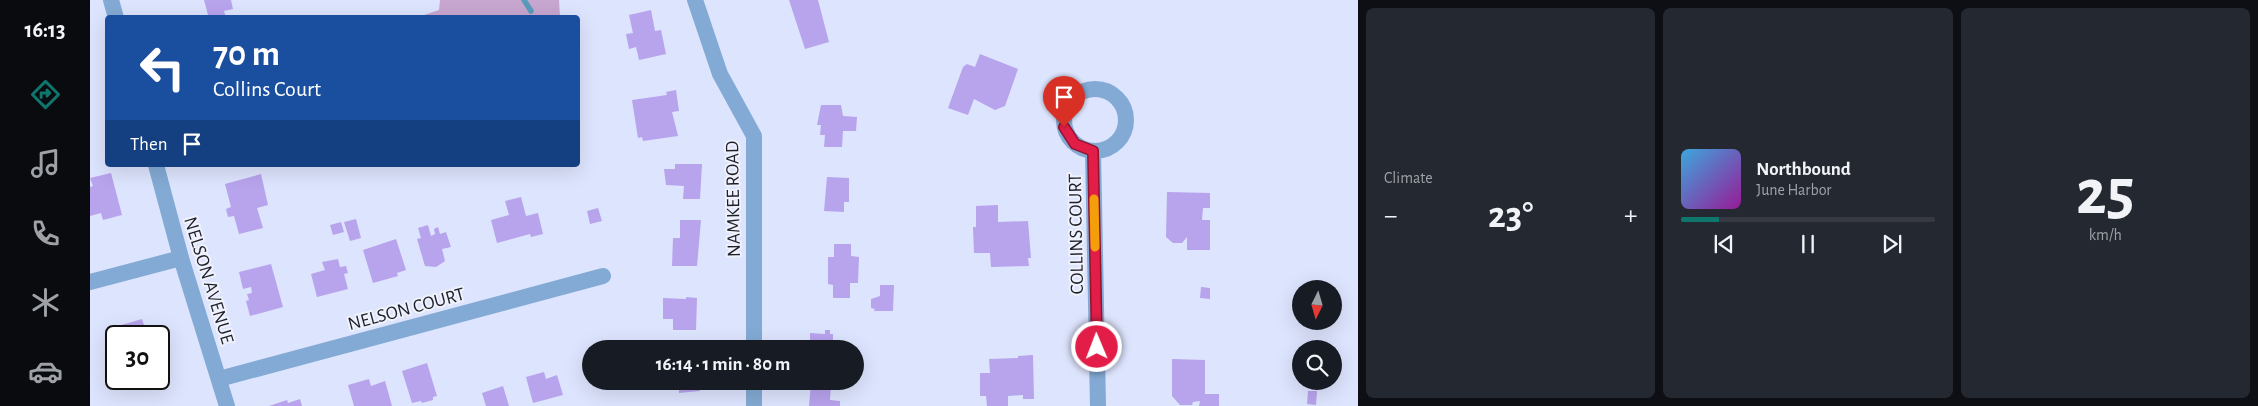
<!DOCTYPE html>
<html lang="en">
<head>
<meta charset="utf-8">
<style>
  body { margin:0; font-family:"Alegreya Sans",sans-serif; background:#242831; color:#f1f3f6; height:100vh; display:flex; flex-direction:column; font-size:19px; white-space:nowrap }
  * { box-sizing:border-box; margin:0 }
  p { font-size:16px; color:#9ea1a6 }
  .icon { flex:none; width:28px; height:28px; fill:none; stroke:currentColor; stroke-width:2; stroke-linecap:round; stroke-linejoin:round }
  .map { position:relative; flex:1; overflow:hidden }
  .panel { display:flex; flex-direction:column; gap:8px; padding:8px; background:#0d0f14; width:900px }
  .panel>* { flex:none }
  .banner { position:absolute; left:15px; top:15px; width:475px; height:152px; border-radius:5px; box-shadow:0 5px 20px #0002; background:#1a4fa0; color:#fff; overflow:hidden }
  .needle { width:32px; rotate:185deg }
  .tools { position:absolute; left:1202px; top:280px; display:grid; gap:10px }
  .tools a { display:grid; place-items:center; width:50px; height:50px; border-radius:50%; background:#171b24; box-shadow:0 5px 20px #0002; font-size:25px }
  .speed { position:absolute; left:15px; top:325px; display:flex; gap:10px; font-size:25px; font-weight:700; text-align:center }
  .speed>* { display:grid; place-content:center; width:65px; height:65px; border-radius:50%; background:#171b24; box-shadow:0 5px 20px #0002; line-height:1 }
  .speed .limit { border:2px solid #111; border-radius:8px; background:#fff; color:#111 }
  .pin { position:absolute; display:grid; place-items:center; width:42px; height:42px; color:#fff; margin:-51px -21px; border-radius:50% 50% 50% 0; rotate:-45deg; box-shadow:0 0 5px #0007 }
  .pin .icon { rotate:45deg }
  .me { position:absolute; width:55px; margin:-28px; rotate:359deg; stroke-linejoin:round; filter:drop-shadow(0 0 4px #0008) }
  .turn { display:flex; align-items:center; gap:18px; height:105px; padding:0 25px; font-size:22px }
  .turn .icon { width:65px; height:65px; stroke-width:2.5 }
  .turn b { display:block; font-size:35px; line-height:42px }
  .then { display:flex; align-items:center; height:48px; padding:0 25px; background:#0003; gap:10px; font-size:19px }
  .big { font-size:38px; font-weight:700; line-height:1.1 }
  .panel .tile { flex:1; display:flex; flex-direction:column; justify-content:center; gap:8px; min-width:0; padding:0 18px; border-radius:8px; background:#242831 }
  .panel .dial { align-items:center; gap:0 }
  .dial b { font-size:65px; line-height:1 }
  .song { display:flex; align-items:center; gap:15px }
  .cover { width:60px; height:60px; border-radius:8px; background:linear-gradient(135deg,hsl(200 70% 55%),hsl(300 70% 35%)) }
  .played { height:5px; border-radius:2px; background:linear-gradient(90deg,#0f766e 15%,#363941 15%) }
  .keys { display:flex; justify-content:space-around; direction:ltr }
  .heat { display:flex; justify-content:space-between; align-items:center; font-size:28px; direction:ltr }
  .panel .tiles { flex:1; display:grid; gap:8px; grid-template-columns:repeat(3,1fr) }
  .trip { position:absolute; left:492px; top:340px; width:282px; height:50px; border-radius:25px; background:#171b24; box-shadow:0 5px 20px #0002; font-weight:700; line-height:50px; text-align:center }
  main { display:flex; flex:1; min-height:0 }
  .dock { display:flex; flex-direction:column; width:90px; justify-content:space-around; align-items:center; background:#090b0e; color:#9ea1a6 }
  .dock .icon { width:35px; height:35px }
  .dock .on { color:#0f766e }
  .dock b { font-size:22px; color:#f1f3f6 }
  .map>svg:first-child { display:block }
  .green { fill:#c7a6cf }
  .lines { fill:none; stroke-linecap:round; stroke-linejoin:round }
  .stream { stroke:#589bba; stroke-width:5.5 }
  .building { fill:#b8a3ed }
  .minor { stroke:#83aad4; stroke-width:16 }
  .route-casing { stroke:#92132f; stroke-width:12 }
  .route { stroke:#e11d48; stroke-width:9 }
  .slow { stroke:#f59e0b; stroke-width:9 }
  .labels { text-anchor:middle; stroke-width:4; stroke-linejoin:round; paint-order:stroke }
  .street-label { font-size:19px; fill:#1e2029; stroke:#eff2fc }
</style>
</head>
<body>
<main>
<nav class="dock">
<b>16:13</b>
<svg class="icon on" aria-label="directions" viewBox="0 0 24 24"><path d="M12 3l9 9-9 9-9-9zM9 14v-3h6M13 9l2 2-2 2"/></svg>
<svg class="icon" aria-label="music" viewBox="0 0 24 24"><path d="M9 18V5l10-2v13"/><circle cx="6" cy="18" r="3"/><circle cx="16" cy="16" r="3"/></svg>
<svg class="icon" aria-label="phone" viewBox="0 0 24 24"><path d="M5 4h4l2 5-3 2q2 4 5 5l2-3 5 2v4C11 20 4 13 5 4z"/></svg>
<svg class="icon" aria-label="climate" viewBox="0 0 24 24"><path d="M12 3v18M4 7l16 10M4 17L20 7"/></svg>
<svg class="icon" aria-label="car" viewBox="0 0 24 24"><path d="M5 17H2v-5l4-1 3-4h7l3 4 3 1v5h-3M9 17h6M6 11h13"/><circle cx="7" cy="17" r="2"/><circle cx="17" cy="17" r="2"/></svg>
</nav>
<div class="map">
<svg width="1268" height="406" viewBox="0 0 1268 406">
  <rect width="100%" height="100%" fill="#dde4fd"/>
  <!-- green -->
  <polygon class="green" points="350,0 469,0 470,17 328,17 349,10"/>
  <g class="lines">
    <!-- stream -->
    <polyline class="stream" points="434,0 441,11"/>
  </g>
  <!-- building -->
  <g class="building">
    <polygon points="114,0 141,0 143,9 134,11 136,18 122,18 121,15 118,15"/>
    <polygon points="699,0 728,0 739,42 715,49"/>
    <polygon points="561,10 565,31 571,30 576,54 549,60 546,47 539,49 536,34 543,33 539,15"/>
    <polygon points="890,54 928,69 915,106 905,110 884,99 878,115 858,108 873,67 877,64 885,67"/>
    <polygon points="586,90 589,111 582,112 588,136 553,141 552,137 548,138 542,100 577,95 576,92"/>
    <polygon points="731,105 751,105 753,116 767,117 766,131 753,131 752,147 734,147 735,135 730,135 731,125 727,125"/>
    <polygon points="585,164 612,164 610,199 593,199 594,186 576,185 574,169 585,169"/>
    <polygon points="21,173 32,215 13,220 11,213 0,216 0,187 3,186 0,178"/>
    <polygon points="171,174 178,205 167,208 173,228 149,234 144,216 138,217 136,209 141,207 135,184"/>
    <polygon points="737,177 759,178 759,202 754,202 754,212 734,211"/>
    <polygon points="1077,192 1120,193 1120,208 1113,208 1112,220 1120,220 1120,250 1097,250 1097,237 1092,243 1083,243 1076,237"/>
    <polygon points="431,197 436,216 448,213 453,234 441,237 440,234 407,243 401,220 419,215 415,201"/>
    <polygon points="908,205 908,222 938,221 941,258 938,258 939,266 901,267 900,253 884,253 883,227 886,227 886,206"/>
    <polygon points="508,208 512,221 500,224 497,211"/>
    <polygon points="266,219 271,238 260,241 254,222"/>
    <polygon points="590,220 611,220 607,266 582,266 583,238 590,238"/>
    <polygon points="251,222 254,232 243,235 240,225"/>
    <polygon points="338,225 341,236 345,234 344,229 348,227 350,234 356,232 361,247 352,249 355,261 346,267 335,266 327,239 331,238 328,228"/>
    <polygon points="306,239 316,270 307,273 308,276 283,283 273,250"/>
    <polygon points="744,244 761,244 761,256 769,257 768,283 760,283 760,298 743,298 743,285 738,284 738,257 744,257"/>
    <polygon points="248,259 250,267 256,266 258,273 254,274 258,289 227,297 221,274 235,270 232,262"/>
    <polygon points="181,264 193,307 160,316 156,301 159,300 157,294 162,293 161,287 153,289 149,272"/>
    <polygon points="790,285 804,285 803,311 784,311 785,309 781,308 781,299 790,296"/>
    <polygon points="1111,287 1120,288 1120,299 1110,298"/>
    <polygon points="596,297 607,298 606,330 583,330 583,319 573,319 573,298 596,299"/>
    <polygon points="52,319 56,331 59,336 26,336 26,351 18,349 17,339 24,337 22,332 29,330 28,326"/>
    <polygon points="735,330 740,330 740,334 743,334 743,349 717,349 717,343 720,343 720,333 735,334"/>
    <polygon points="943,355 944,399 933,399 933,395 918,396 918,406 897,406 896,396 890,396 890,373 900,373 899,359 928,358 928,356"/>
    <polygon points="1082,359 1115,360 1115,394 1129,394 1129,406 1109,406 1110,401 1103,402 1102,405 1090,405 1082,396"/>
    <polygon points="337,363 347,396 343,397 343,400 332,403 331,401 322,403 312,371"/>
    <polygon points="454,372 456,379 467,375 473,395 443,403 436,377"/>
    <polygon points="279,379 281,386 295,381 302,406 264,406 258,385"/>
    <polygon points="582,381 610,381 610,391 589,393 589,387 582,387"/>
    <polygon points="721,383 741,384 740,400 750,401 750,406 719,406"/>
    <polygon points="413,386 419,406 396,406 392,393"/>
    <polygon points="1218,391 1227,391 1226,405 1217,404"/>
    <polygon points="210,399 212,406 179,406 197,400 198,403"/>
  </g>
  <g class="lines">
    <!-- minor -->
    <g class="minor">
      <polyline points="21,0 26,18"/>
      <polyline points="605,0 630,74 664,136 664,349"/>
      <circle cx="1005" cy="120" r="31"/>
      <polyline points="1003,151 1008,406"/>
      <polyline points="66,165 91,258 137,406"/>
      <polyline points="0,282 91,258"/>
      <polyline points="129,379 513,276"/>
      <polyline points="664,381 664,406"/>
    </g>
  </g>
  <g class="lines">
    <defs>
      <polyline id="route" points="974,127 985,144 1003,151 1007,347"/>
    </defs>
    <!-- route casing -->
    <use href="#route" class="route-casing"/>
    <!-- route -->
    <use href="#route" class="route"/>
    <!-- slow -->
    <polyline class="slow" points="1004,199 1005,247"/>
  </g>
  <g class="labels">
    <!-- street labels -->
    <g class="street-label">
      <text transform="translate(642 199) rotate(-91)" y="7">NAMKEE ROAD</text>
      <text transform="translate(985 234) rotate(-91)" y="7">COLLINS COURT</text>
      <text transform="translate(120 280) rotate(73)" y="7">NELSON AVENUE</text>
      <text transform="translate(316 308) rotate(-15)" y="7">NELSON COURT</text>
    </g>
  </g>
</svg>
<div class="tools">
<a><svg class="needle" viewBox="-14 -14 28 28"><path d="M0-13l5 13h-10z" fill="#e53935"/><path d="M0 13l5-13h-10z" fill="#9ea1a6"/></svg></a>
<a><svg class="icon" aria-label="search" viewBox="0 0 24 24"><circle cx="10" cy="10" r="6"/><path d="M15 15l6 6"/></svg></a>
</div>
<div class="speed"><div class="limit">30</div></div>
<div class="pin" style="left:974px;top:127px;background:#d93025"><svg class="icon" aria-label="arrive" viewBox="0 0 24 24"><path d="M6 21V4h12l-3 4 3 4H6"/></svg></div>
<svg class="me" style="left:1007px;top:347px" viewBox="-20 -20 40 40"><circle r="17" fill="#e11d48" stroke="#fff" stroke-width="3"/><path d="M0-11L8 9 0 5-8 9z" fill="#fff"/></svg>
<div class="trip">16:14 · 1 min · 80 m</div>
<div class="banner">
<div class="turn"><svg class="icon" aria-label="left" viewBox="0 0 24 24"><path d="M17 20v-9H6M10 6l-5 5 5 5"/></svg><div><b>70 m</b>Collins Court</div></div>
<div class="then">Then<svg class="icon" aria-label="arrive" viewBox="0 0 24 24"><path d="M6 21V4h12l-3 4 3 4H6"/></svg></div>
</div>
</div>
<section class="panel">
<div class="tiles">
<div class="tile"><p>Climate</p>
<div class="heat"><a>−</a><b class="big">23°</b><a>+</a></div>
</div>
<div class="tile">
<div class="song"><i class="cover"></i><div><b>Northbound</b><p>June Harbor</p></div></div>
<div class="played"></div>
<div class="keys"><svg class="icon" aria-label="previous" viewBox="0 0 24 24"><path d="M18 5L8 12l10 7zM5 5v14"/></svg><svg class="icon" aria-label="pause" viewBox="0 0 24 24"><path d="M8 5v14M16 5v14"/></svg><svg class="icon" aria-label="next" viewBox="0 0 24 24"><path d="M6 5l10 7-10 7zM19 5v14"/></svg></div>
</div>
<div class="tile dial"><b>25</b><p>km/h</p></div>
</div>
</section>
</main>
</body>
</html>
